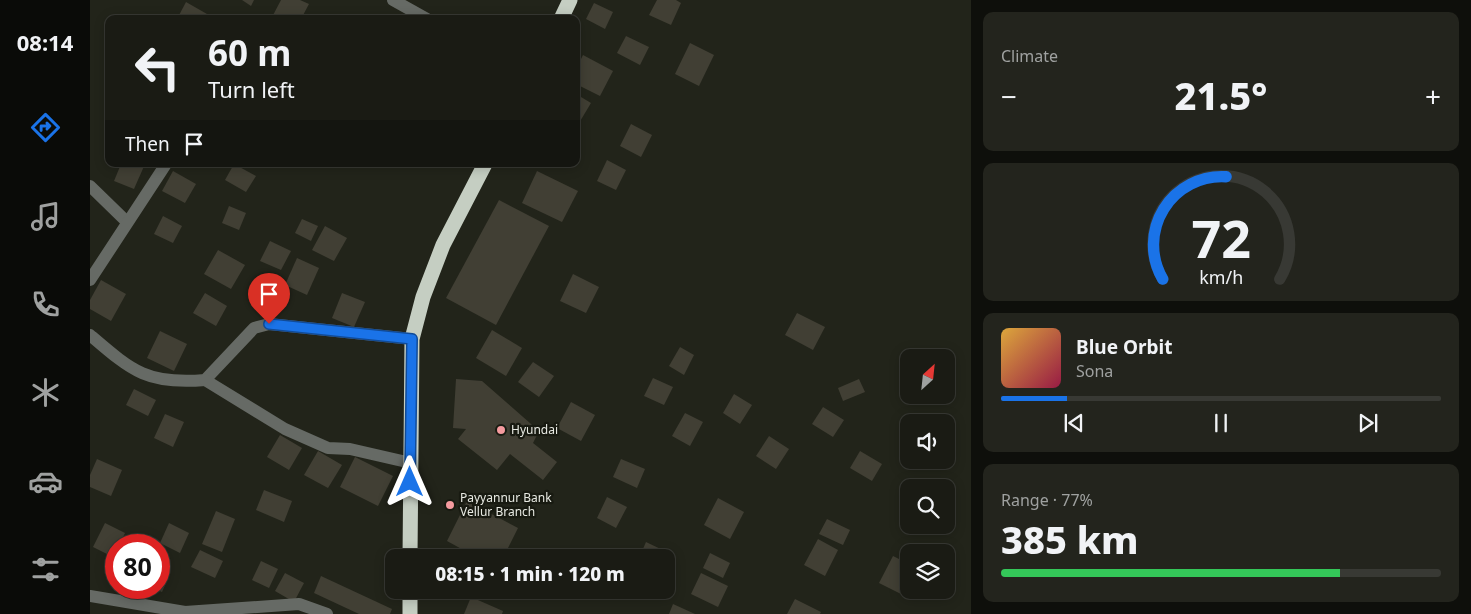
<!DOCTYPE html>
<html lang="en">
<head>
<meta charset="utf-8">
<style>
  body { margin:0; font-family:"Noto Sans",sans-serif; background:#23241d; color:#f1f3f6; height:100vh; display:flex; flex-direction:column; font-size:19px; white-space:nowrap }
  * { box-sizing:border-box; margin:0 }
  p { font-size:16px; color:#9fa1a0 }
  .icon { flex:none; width:28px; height:28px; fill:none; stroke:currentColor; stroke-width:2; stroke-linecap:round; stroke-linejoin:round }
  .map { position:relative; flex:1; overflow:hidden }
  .drawer { display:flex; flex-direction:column; gap:12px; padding:12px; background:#0e0f0b; width:500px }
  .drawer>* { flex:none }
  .top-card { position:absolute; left:15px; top:15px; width:475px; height:152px; border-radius:10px; box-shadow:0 2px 12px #0003,0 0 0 1px #383934; background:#1a1b14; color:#f1f3f6; overflow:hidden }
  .needle { width:32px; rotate:27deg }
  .buttons { position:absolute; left:810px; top:349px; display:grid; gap:10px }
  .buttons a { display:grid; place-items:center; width:55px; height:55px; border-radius:10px; background:#1a1b14; box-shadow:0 2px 12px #0003,0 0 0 1px #383934; font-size:25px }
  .speed { position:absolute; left:15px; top:534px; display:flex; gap:10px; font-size:25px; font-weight:700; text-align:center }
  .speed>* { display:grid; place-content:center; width:65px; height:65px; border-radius:50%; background:#1a1b14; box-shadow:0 2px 12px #0003,0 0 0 1px #383934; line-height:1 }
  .speed .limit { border:8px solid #d22; background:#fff; color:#111 }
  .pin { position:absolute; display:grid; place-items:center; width:42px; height:42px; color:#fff; margin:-51px -21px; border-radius:50% 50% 50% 0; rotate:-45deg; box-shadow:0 0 5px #0007 }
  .pin .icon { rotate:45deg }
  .me { position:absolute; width:55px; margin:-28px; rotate:0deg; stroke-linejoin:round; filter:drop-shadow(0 0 4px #0008) }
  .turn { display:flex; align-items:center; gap:18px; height:105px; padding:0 20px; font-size:22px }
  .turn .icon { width:65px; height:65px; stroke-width:2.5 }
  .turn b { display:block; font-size:35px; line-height:42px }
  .then { display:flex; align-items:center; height:48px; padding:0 20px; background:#0003; gap:10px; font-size:19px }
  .big { font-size:38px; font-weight:800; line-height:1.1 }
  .drawer .tile { flex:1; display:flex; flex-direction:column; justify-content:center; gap:8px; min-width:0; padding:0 18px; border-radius:10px; background:#23241d }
  .drawer .dial { align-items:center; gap:0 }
  .dial svg { height:130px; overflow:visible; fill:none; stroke:#383934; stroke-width:7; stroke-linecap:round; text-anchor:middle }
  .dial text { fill:#f1f3f6; stroke:none }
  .song { display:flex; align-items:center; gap:15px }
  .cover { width:60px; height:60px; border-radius:8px; background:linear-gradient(135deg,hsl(40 70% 55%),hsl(340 70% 35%)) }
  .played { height:5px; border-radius:2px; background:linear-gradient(90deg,#1a73e8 15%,#383934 15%) }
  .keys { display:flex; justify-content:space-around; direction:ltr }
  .heat { display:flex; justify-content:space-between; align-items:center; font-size:28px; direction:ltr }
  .charge { height:8px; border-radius:4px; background:linear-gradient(90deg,#34c759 77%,#383934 0) }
  .trip { position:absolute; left:295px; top:549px; width:290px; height:50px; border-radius:10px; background:#1a1b14; box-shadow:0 2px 12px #0003,0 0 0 1px #383934; font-weight:800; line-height:50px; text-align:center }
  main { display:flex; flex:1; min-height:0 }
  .tabs { display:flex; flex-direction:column; width:90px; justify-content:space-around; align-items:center; background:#0a0b08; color:#9fa1a0 }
  .tabs .icon { width:35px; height:35px }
  .tabs .selected { color:#1a73e8 }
  .tabs b { font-size:22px; color:#f1f3f6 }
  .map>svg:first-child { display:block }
  .building { fill:#413f34 }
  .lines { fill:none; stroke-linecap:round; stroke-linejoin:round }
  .street { stroke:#666a65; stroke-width:12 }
  .highway { stroke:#c5cec2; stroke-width:15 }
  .route-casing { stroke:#114b97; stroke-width:12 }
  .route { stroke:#1a73e8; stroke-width:9 }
  .poi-dot { fill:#f59b9f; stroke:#181a11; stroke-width:2 }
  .labels { text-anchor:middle; stroke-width:4.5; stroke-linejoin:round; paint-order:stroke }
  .poi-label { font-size:12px; fill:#e8eae3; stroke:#181a11; text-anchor:start }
</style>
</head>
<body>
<main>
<nav class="tabs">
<b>08:14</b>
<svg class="icon selected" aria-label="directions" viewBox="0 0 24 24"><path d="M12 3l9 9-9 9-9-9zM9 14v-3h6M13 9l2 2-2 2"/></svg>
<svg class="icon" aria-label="music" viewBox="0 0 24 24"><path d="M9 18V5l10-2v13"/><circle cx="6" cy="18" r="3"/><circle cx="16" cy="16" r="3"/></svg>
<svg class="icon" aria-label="phone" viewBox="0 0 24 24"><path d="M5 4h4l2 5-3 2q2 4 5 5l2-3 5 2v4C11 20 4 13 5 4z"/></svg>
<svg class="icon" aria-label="climate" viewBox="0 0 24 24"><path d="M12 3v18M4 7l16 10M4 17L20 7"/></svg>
<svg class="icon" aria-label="car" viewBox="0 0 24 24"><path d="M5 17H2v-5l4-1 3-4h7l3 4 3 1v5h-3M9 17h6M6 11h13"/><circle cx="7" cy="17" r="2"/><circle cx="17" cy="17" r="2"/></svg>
<svg class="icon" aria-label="filters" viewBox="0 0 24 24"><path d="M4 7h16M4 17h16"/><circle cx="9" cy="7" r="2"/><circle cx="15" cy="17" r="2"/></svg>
</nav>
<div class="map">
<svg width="881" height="614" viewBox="0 0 881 614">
  <rect width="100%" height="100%" fill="#22241a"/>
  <!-- building -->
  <g class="building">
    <polygon points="152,0 164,0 161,6"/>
    <polygon points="191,0 210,0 219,4 211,19 181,19"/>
    <polygon points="567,0 586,0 591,3 581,25 559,15"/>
    <polygon points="96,2 117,14 115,19 87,19"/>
    <polygon points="504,3 523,12 515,29 496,19"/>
    <polygon points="536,36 559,47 550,65 527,53"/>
    <polygon points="600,43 624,55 609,86 585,74"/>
    <polygon points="493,55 523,71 510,96 486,84 486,69"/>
    <polygon points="486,94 501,103 486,128"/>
    <polygon points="541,124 562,135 551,157 530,146"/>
    <polygon points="517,160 536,170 526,190 507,181"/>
    <polygon points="31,164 55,164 44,189 24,181"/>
    <polygon points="144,164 166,176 156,192 135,180"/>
    <polygon points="83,171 106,184 95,203 72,191"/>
    <polygon points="447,171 488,191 472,222 432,203"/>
    <polygon points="409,200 459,226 406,325 356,298"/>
    <polygon points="139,206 156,213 149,230 132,223"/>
    <polygon points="73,216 92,226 83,243 64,234"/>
    <polygon points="212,219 228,226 221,241 205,233"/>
    <polygon points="235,226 257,238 244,261 222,250"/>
    <polygon points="180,241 201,251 191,270 170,261"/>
    <polygon points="128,250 155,265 141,289 114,274"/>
    <polygon points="207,258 229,268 217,295 195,285"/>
    <polygon points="483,274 509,287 496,313 470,301"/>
    <polygon points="11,280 36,294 21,321 0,309 0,300"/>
    <polygon points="115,293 137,306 126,326 103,313"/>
    <polygon points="252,293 275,302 264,327 242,318"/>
    <polygon points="707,313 735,327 723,350 695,335"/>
    <polygon points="402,330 432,348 416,376 386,358"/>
    <polygon points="70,331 97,344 84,371 57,358"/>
    <polygon points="590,347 604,355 594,375 579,366"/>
    <polygon points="443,362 464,376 449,397 428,382"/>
    <polygon points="563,378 583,387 574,405 554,396"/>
    <polygon points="366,379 392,381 449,431 443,443 467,462 453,480 420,454 407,470 368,439 376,429 363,428"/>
    <polygon points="769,379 775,392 753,401 748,388"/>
    <polygon points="44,389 66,400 58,416 36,405"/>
    <polygon points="644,394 662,405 650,424 633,413"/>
    <polygon points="481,402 505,415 491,441 467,428"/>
    <polygon points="733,407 754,420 743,437 722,424"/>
    <polygon points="595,413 613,422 600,446 582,436"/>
    <polygon points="75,414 94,422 83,447 64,438"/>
    <polygon points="190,435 212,448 199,470 177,457"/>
    <polygon points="679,436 699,449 686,469 666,456"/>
    <polygon points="228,451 252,465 238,488 214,475"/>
    <polygon points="770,451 792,464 782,481 760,468"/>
    <polygon points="265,457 303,476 288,506 250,487"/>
    <polygon points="7,459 32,470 21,496 0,487 0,475"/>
    <polygon points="531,459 555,469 547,488 523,477"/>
    <polygon points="174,490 202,501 194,522 166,510"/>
    <polygon points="517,497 537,507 526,528 507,518"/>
    <polygon points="628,498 654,512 640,539 614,525"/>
    <polygon points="377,501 428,528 413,558 388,558 357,541"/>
    <polygon points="126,511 145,519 132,552 112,544"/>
    <polygon points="737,519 760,530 753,545 729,534"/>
    <polygon points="15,523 35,533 29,545 26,545 26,551 23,557 3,547"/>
    <polygon points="79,523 99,533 90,553 70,543"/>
    <polygon points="43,539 54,545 40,545"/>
    <polygon points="728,539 748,550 735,576 714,565"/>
    <polygon points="556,542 579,553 577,558 549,558"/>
    <polygon points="110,550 133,561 125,578 101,567"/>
    <polygon points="469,551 482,558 466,558"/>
    <polygon points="620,553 640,563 633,578 613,568"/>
    <polygon points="803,556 819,564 819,580 811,594 789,583"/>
    <polygon points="171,561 188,569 179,588 162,580"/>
    <polygon points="69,571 79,576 72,592 63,588 69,588"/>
    <polygon points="195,573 214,583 204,602 185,591"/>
    <polygon points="611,573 638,586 628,607 601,594"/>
    <polygon points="231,576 302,609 300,614 269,614 224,593"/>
    <polygon points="381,597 413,611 412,614 374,614"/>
    <polygon points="705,599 731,612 730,614 697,614"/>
    <polygon points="583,604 605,614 579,614"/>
  </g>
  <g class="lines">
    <!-- street -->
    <g class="street">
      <polyline points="303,0 337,19"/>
      <polyline points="0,186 37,222"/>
      <polyline points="0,280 76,164"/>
      <path d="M0 335C42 371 57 385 115 380L164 328 179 324 322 339"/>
      <polyline points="115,380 195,429 238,448 260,449 321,463"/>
      <polyline points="0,596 95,612 209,604 237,614"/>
    </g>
    <!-- highway -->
    <g class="highway">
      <polyline points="471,19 480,0"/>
      <polyline points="320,558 322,339 333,297 353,245 395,164"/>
      <polyline points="320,614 320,590"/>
    </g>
  </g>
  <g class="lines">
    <defs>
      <polyline id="route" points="179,324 322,339 320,482"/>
    </defs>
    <!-- route casing -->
    <use href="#route" class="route-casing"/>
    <!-- route -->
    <use href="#route" class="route"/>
  </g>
  <!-- markers -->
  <g class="poi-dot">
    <circle cx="411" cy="430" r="5"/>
    <circle cx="360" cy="505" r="5"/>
  </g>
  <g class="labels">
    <!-- poi labels -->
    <g class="poi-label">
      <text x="421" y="434">Hyundai</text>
      <text x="370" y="502">Payyannur Bank<tspan x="370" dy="14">Vellur Branch</tspan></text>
    </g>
  </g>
</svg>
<div class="buttons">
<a><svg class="needle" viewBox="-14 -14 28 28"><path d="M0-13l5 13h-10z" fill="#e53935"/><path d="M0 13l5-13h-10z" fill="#9fa1a0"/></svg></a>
<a><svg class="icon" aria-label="sound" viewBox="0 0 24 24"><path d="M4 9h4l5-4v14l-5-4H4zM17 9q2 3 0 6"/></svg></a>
<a><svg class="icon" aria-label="search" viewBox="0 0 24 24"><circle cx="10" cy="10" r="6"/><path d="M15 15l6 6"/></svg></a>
<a><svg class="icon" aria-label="layers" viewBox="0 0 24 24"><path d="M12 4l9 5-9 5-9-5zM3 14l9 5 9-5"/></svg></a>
</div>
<div class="speed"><div class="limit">80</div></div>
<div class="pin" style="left:179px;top:324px;background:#d93025"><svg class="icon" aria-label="arrive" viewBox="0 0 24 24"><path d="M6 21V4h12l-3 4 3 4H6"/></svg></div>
<svg class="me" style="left:320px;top:482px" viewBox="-20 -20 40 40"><path d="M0-17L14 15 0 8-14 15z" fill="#1a73e8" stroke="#fff" stroke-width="4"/></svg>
<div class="trip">08:15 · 1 min · 120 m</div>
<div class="top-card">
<div class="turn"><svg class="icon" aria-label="left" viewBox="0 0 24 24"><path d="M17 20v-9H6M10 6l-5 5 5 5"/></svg><div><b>60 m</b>Turn left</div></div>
<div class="then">Then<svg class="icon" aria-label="arrive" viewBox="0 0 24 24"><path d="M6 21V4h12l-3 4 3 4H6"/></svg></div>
</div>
</div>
<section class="drawer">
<div class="tile"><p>Climate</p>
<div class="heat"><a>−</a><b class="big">21.5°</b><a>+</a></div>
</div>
<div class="tile dial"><svg viewBox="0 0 100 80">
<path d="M14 69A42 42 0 1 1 86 69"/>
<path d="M14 69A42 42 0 0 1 53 6" stroke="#1a73e8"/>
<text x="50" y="56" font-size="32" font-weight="700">72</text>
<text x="50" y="72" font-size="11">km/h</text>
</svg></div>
<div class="tile">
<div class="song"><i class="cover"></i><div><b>Blue Orbit</b><p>Sona</p></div></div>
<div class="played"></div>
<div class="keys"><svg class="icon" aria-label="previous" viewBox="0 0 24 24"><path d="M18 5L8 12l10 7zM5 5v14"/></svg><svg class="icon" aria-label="pause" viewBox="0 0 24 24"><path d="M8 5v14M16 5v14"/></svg><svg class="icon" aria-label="next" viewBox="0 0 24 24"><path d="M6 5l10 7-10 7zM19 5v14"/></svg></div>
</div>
<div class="tile"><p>Range · 77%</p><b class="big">385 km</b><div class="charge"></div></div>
</section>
</main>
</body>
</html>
